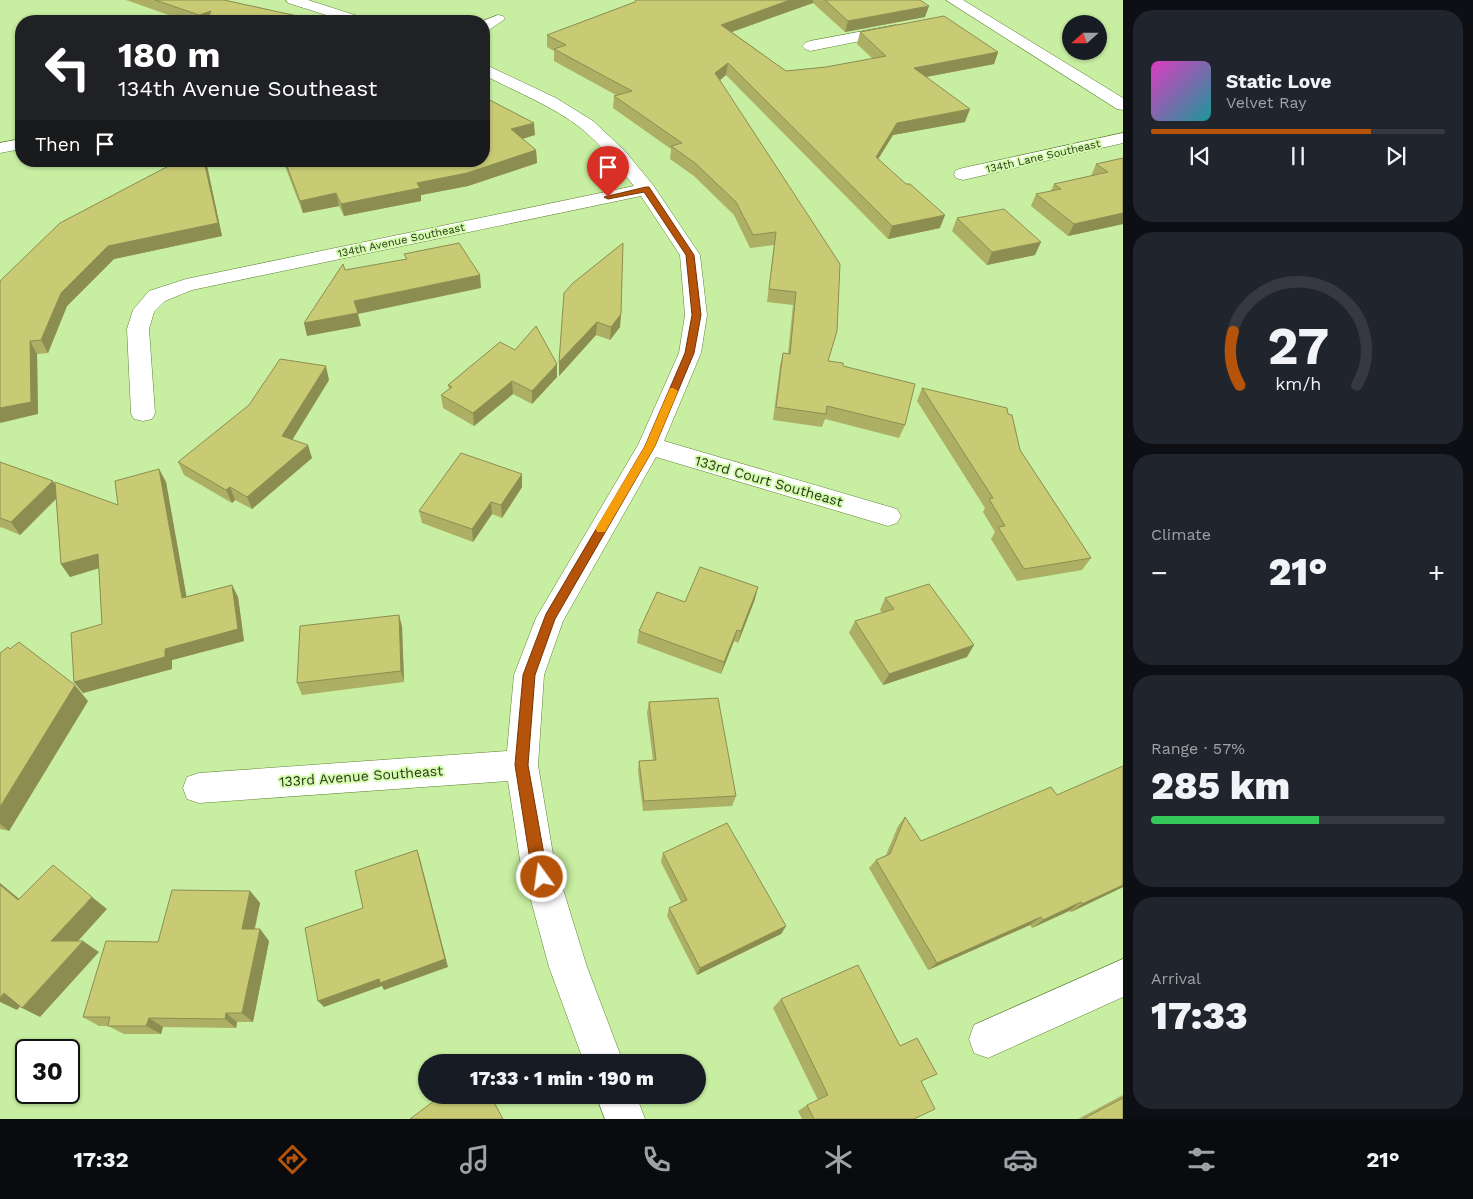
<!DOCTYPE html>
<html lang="en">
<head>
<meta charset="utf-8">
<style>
  body { margin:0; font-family:"Work Sans",sans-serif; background:#20242c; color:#f1f3f6; height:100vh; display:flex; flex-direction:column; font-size:19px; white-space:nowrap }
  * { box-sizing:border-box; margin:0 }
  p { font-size:16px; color:#9ea1a6 }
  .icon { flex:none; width:28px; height:28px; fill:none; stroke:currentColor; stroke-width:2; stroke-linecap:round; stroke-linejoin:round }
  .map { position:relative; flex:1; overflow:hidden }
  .side { display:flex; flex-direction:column; gap:10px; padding:10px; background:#0d0f14; width:350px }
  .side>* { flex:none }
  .banner { position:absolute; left:15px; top:15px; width:475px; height:152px; border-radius:20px; box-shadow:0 1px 4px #0004; background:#202124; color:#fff; overflow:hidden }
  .needle { width:32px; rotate:249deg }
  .tools { position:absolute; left:1062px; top:15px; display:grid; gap:10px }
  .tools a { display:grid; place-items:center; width:45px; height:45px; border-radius:50%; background:#171b24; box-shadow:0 1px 4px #0004; font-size:25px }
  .speed { position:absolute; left:15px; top:1039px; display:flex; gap:10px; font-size:25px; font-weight:700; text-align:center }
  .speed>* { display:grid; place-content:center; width:65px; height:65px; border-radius:50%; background:#171b24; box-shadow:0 1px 4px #0004; line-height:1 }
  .speed .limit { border:2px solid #111; border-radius:8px; background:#fff; color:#111 }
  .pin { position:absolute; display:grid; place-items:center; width:42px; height:42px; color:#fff; margin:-51px -21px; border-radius:50% 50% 50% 0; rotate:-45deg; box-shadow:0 0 5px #0007 }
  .pin .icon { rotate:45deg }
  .me { position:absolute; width:55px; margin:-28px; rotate:346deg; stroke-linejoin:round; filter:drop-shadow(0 0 4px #0008) }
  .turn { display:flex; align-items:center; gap:18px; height:105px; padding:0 20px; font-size:22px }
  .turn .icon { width:65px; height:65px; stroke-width:2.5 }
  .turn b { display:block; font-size:35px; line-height:42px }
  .then { display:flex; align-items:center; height:48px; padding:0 20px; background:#0003; gap:10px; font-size:19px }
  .big { font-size:38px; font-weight:800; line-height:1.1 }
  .side .tile { flex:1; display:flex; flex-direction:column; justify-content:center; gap:8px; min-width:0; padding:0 18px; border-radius:20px; background:#20242c }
  .side .dial { align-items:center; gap:0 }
  .dial svg { height:130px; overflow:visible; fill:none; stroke:#363941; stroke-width:7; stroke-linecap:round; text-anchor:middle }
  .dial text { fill:#f1f3f6; stroke:none }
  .song { display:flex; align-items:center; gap:15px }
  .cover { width:60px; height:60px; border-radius:8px; background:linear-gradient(135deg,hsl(310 70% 55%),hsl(180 70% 35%)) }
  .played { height:5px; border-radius:2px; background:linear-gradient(90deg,#b45309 75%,#363941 75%) }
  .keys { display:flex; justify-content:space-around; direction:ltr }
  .heat { display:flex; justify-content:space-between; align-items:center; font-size:28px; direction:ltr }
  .charge { height:8px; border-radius:4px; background:linear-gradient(90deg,#34c759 57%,#363941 0) }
  .trip { position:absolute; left:418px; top:1054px; width:288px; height:50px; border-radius:25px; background:#171b24; box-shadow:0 1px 4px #0004; font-weight:800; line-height:50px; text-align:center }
  .tab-bar { display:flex; height:80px; justify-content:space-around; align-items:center; background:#090b0e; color:#9ea1a6 }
  .tab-bar .icon { width:35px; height:35px }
  .tab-bar .on { color:#b45309 }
  .tab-bar b { font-size:22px; color:#f1f3f6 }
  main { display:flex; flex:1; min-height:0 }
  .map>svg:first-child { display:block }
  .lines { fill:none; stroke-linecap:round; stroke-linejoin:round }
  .minor-casing { stroke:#608239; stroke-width:1 }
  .minor { fill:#fff; fill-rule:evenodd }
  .wall { fill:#acaf64 }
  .shaded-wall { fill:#8c8e51 }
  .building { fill:#c8cb74; stroke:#8c8e51 }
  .route { fill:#b45309; stroke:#753606 }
  .slow { fill:#f59e0b }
  .labels { text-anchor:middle; stroke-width:4; stroke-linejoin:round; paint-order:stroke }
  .far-street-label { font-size:11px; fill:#2a381a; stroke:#d4fbae }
  .street-label { font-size:14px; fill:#2a381a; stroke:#d4fbae }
</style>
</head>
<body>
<main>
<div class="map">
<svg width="1123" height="1119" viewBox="0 0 1123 1119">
  <rect width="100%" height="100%" fill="#c7eea1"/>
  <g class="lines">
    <defs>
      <g id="minor">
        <polygon points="286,0 308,0 364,18 366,21 345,21 288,3"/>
        <polygon points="946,0 963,0 1123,98 1123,110 1117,109"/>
        <polygon points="498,15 503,16 505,19 489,30 484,31 483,21"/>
        <polygon points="896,25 901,27 904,30 901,33 810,51 805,49 802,46 805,43 810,41"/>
        <path d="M484 64 556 98 593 121 625 151 653 185 700 255 707 315 701 353 664 441 897 509 901 516 897 523 888 526 656 457 563 621 544 675 538 765 554 860 587 967 623 1062H584L549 967 520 860 508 781 199 803 187 799 183 788 187 777 199 773 507 751 514 675 536 618 638 445 679 353 685 315 680 255 641 196 192 290 165 301 154 312 149 329 155 413 152 419 143 421 134 419 131 413 127 329 133 310 149 291 186 279 634 186C618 166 602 146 582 129 553 106 516 92 484 75Z"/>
        <polygon points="1123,133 1123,143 963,180 956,178 954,174 956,170 963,168"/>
        <polygon points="21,139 21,149 0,153 0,143"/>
        <polygon points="1123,959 1123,997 988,1058 974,1053 969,1039 974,1025"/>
        <polygon points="596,1095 636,1095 645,1119 605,1119"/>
      </g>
    </defs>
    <!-- minor casing -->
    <use href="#minor" class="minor-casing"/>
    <!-- minor -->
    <use href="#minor" class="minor"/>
  </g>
  <!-- wall -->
  <g class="wall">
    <polygon points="126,0 224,0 320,21 186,21"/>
    <polygon points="636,0 920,0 925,17 845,32 813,3 732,32 786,71 826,67 873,59 857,44 860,32 998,52 994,64 926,77 965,122 893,135 878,159 940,228 888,239 726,75 720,80 828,361 843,366 905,425 899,438 825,419 822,427 773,420 780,366 783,353 788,354 793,305 767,302 774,245 750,248 734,215 694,176 670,159 671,149 613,108 614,96 616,95 554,61 554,51 547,47 547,35 635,2"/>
    <polygon points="484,97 535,135 522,139 536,150 537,163 468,186 421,195 421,201 344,216 339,206 303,213 283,161 484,161"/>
    <polygon points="1123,158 1123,224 1068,236 1031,206 1036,194 1051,191 1054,184 1091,176 1096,164"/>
    <polygon points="173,161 206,161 222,236 114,259 67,306 48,353 37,354 38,414 0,281 174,164"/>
    <polygon points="957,218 1035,255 987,265 952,231"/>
    <polygon points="623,243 620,327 610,340 596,335 559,376"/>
    <polygon points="557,377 532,404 513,394 474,426 443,408 441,395 449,389 448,385"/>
    <polygon points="329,380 292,440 312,458 252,509 235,500 232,503 184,475 178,462"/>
    <polygon points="922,388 1008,414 1020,450 1091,558 1082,570 1017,581 991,539 995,532 983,512 985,508 917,401"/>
    <polygon points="0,462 55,485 118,505 159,469 166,482 186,597 232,585 238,597 244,641 172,660 172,669 83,693 74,682 102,624 99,568 70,577 61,564 56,498 20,535 1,527 0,528"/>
    <polygon points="522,474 522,487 502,518 492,514 473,542 422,523 419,511"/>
    <polygon points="885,598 967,657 883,685 849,633 855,621 882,613 880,610"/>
    <polygon points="755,599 738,643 734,641 721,674 637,643 639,631 685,602"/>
    <polygon points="399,615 402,627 404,682 302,695 297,683"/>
    <polygon points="0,653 88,701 9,831 0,829"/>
    <polygon points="649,702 736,796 732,806 643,811 638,771 639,761 653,760 647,713"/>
    <polygon points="905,817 921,841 1123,887 1071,912 1069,911 1032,928 1030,925 928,970 869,868 876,860 886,855 898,826"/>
    <polygon points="663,853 786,926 781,934 697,975 667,916 669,908 681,902 661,862"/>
    <polygon points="250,891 260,903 255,929 260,929 269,941 253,1022 237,1022 236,1028 163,1027 161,1034 124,1034 108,1026 99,1026 83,1017 158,942"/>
    <polygon points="781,999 900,1046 921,1082 914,1119 802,1119 798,1111 807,1105 818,1100 773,1008"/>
    <polygon points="1123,1095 1123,1119 1078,1119"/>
  </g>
  <!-- shaded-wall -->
  <g class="shaded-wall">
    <polygon points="790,0 813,0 813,3 720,36 721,25"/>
    <polygon points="929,6 925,17 845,32 848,21"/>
    <polygon points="211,11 208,18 209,21 201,21 199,15"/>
    <polygon points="998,52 994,64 910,80 914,68"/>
    <polygon points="728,63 726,75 714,85 715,73"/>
    <polygon points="970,109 965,122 893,135 872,169 876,157 897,123"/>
    <polygon points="534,123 535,135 512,142 511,129"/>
    <polygon points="536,150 537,163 468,186 421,195 421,201 344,216 341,204"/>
    <polygon points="204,161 206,161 222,236 114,259 67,306 48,353 41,340 61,293 108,246"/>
    <polygon points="336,193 339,206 303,213 300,201"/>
    <polygon points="1123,213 1123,224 1068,236 1074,224"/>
    <polygon points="945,215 940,228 888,239 892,226"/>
    <polygon points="1041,242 1035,255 987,265 992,252"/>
    <polygon points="480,275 481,288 358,314 361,326 307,336 304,323 354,301"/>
    <polygon points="621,314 620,327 610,340 611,327"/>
    <polygon points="597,322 596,335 559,376 559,362"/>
    <polygon points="30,341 37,354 38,414 0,423 0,408"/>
    <polygon points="557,364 557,377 532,404 532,391"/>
    <polygon points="326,366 329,380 286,450 282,436"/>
    <polygon points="512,381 513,394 474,426 473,413"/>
    <polygon points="308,445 312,458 252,509 247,497"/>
    <polygon points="159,469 166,482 189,610 182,598"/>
    <polygon points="522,474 522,487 502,518 501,505"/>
    <polygon points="53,481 61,494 20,535 11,522"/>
    <polygon points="230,487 235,500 232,503 226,490"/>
    <polygon points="491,502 492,514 473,542 472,529"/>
    <polygon points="98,554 106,566 70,577 61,564"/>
    <polygon points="232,585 238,597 244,641 172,660 172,669 83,693 74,682 165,649"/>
    <polygon points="758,587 755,599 738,643 741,631"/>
    <polygon points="399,615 402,627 404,682 401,671"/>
    <polygon points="737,630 734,641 721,674 724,662"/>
    <polygon points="974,645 967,657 883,685 889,674"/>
    <polygon points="75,685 88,701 9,831 0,824 0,807"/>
    <polygon points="417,850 420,859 448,967 384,990 382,986 324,1007 318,1001"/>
    <polygon points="0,883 35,912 18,900 0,885"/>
    <polygon points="1123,885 1123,887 1071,912 1082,904"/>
    <polygon points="250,891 260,903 252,940 242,929"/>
    <polygon points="92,897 107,909 68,952 51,941"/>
    <polygon points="1081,902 1069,911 1032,928 1043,920"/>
    <polygon points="1041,917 1030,925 928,970 937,963"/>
    <polygon points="786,926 781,934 697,975 700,968"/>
    <polygon points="260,929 269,941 253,1022 242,1013"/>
    <polygon points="83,941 99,952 40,1017 22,1008"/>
    <polygon points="4,993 23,1003 17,1010 0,1002 0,998"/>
    <polygon points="226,1013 237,1022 236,1028 225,1019"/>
    <polygon points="149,1018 163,1027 161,1034 146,1026"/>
  </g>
  <!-- building -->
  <g class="building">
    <polygon points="155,0 224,0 320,21 217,21 208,18 211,11 199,15"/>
    <polygon points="636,0 790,0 721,25 786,71 826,67 886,56 860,32 944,16 998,52 914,68 970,109 897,123 876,157 906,184 910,184 945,215 892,226 728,63 715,73 840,264 837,331 828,361 843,363 843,366 915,384 905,425 827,406 826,414 776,407 783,353 790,354 796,292 769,289 776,232 753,235 736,202 695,163 671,146 682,143 614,96 632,91 554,49 566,45 547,35 635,2"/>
    <polygon points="825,0 920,0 929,6 848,21"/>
    <polygon points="484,97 534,123 511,129 536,150 467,173 417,183 420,188 341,204 336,193 300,201 285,161 484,161"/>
    <polygon points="1123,158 1123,213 1074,224 1036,194 1061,189 1054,184 1108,172 1096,164"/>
    <polygon points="178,161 204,161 218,223 108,246 61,293 41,340 30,341 31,402 0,408 0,281 60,223"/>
    <polygon points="1004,209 1041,242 992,252 957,218"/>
    <polygon points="459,243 480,275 354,301 358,313 304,323 343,264 345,270 407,259 404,254"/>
    <polygon points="623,243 621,314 611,327 597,322 559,362 564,293 573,283"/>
    <polygon points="536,326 557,364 532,391 512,381 473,413 441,395 452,387 448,385 500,342 515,350"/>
    <polygon points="280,359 326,366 282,436 308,445 247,497 230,487 226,490 178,462 249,405"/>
    <polygon points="922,388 1007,408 1008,414 1012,415 1020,450 1091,558 1024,569 998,527 1005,526 989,499 993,498"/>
    <polygon points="461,453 522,474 501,505 491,502 472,529 419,511"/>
    <polygon points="0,462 53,481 11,522 0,518"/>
    <polygon points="159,469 182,598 232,585 238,629 165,649 165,657 74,682 71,633 102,624 98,554 61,564 55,482 118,505 115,481"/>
    <polygon points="700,567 758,587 741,631 737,630 724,662 639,631 657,592 685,602"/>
    <polygon points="929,584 974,645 889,674 855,621 894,609 885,598"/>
    <polygon points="399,615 401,671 297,683 300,626"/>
    <polygon points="19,642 75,685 0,807 0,653 8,647 10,649"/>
    <polygon points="718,698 736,796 644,801 639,761 656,760 649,702"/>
    <polygon points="1123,766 1123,885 1082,904 1081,902 1043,920 1041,917 937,963 876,860 890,854 905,817 921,841 1051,787 1057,795"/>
    <polygon points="727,823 786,926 700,968 669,908 687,900 663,853"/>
    <polygon points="417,850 445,959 380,983 379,979 318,1001 305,928 363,908 355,871"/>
    <polygon points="53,865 92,897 51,941 83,941 22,1008 4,993 0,998 0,885 18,900"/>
    <polygon points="172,890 250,891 242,929 260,929 242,1013 226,1013 225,1019 149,1018 146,1026 108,1026 110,1017 83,1017 106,941 158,942"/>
    <polygon points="858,965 900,1046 917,1038 937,1074 921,1081 935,1109 914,1119 814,1119 807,1105 828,1095 781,999"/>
    <polygon points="442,1095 490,1095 503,1119 410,1119"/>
    <polygon points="1123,1098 1123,1119 1083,1119"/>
  </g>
  <!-- route -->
  <polygon class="route" points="646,187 649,187 694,255 701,315 694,353 655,446 555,619 535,675 528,765 545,860 550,877 548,882 542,885 537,882 530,860 515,765 523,675 546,614 645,446 685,353 692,315 686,255 644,192 608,199 604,197"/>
  <!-- slow -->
  <polygon class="slow" points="670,388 673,388 678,391 655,446 605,532 597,532 596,529 597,526 645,446"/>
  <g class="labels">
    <!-- far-street labels -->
    <g class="far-street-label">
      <text transform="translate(1043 156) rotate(-13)" y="4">134th Lane Southeast</text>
      <text transform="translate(401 240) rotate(-12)" y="4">134th Avenue Southeast</text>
    </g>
    <!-- street labels -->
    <g class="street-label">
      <text transform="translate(769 481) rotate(16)" y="5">133rd Court Southeast</text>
      <text transform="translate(361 776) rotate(-4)" y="5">133rd Avenue Southeast</text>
    </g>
  </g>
</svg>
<div class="tools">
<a><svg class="needle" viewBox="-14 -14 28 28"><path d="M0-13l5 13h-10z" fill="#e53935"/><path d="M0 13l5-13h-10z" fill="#9ea1a6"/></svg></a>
</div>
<div class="speed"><div class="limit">30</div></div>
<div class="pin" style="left:608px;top:197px;background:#d93025"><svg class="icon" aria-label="arrive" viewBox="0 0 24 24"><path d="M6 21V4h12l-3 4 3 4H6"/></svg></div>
<svg class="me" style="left:542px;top:877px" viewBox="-20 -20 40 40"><circle r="17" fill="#b45309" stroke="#fff" stroke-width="3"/><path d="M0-11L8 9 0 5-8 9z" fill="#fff"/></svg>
<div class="trip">17:33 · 1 min · 190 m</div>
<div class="banner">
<div class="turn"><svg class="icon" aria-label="left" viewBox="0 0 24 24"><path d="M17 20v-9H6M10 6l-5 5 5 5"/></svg><div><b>180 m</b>134th Avenue Southeast</div></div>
<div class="then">Then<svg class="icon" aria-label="arrive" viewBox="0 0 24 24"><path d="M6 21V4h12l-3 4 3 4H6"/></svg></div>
</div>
</div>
<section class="side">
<div class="tile">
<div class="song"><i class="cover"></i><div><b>Static Love</b><p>Velvet Ray</p></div></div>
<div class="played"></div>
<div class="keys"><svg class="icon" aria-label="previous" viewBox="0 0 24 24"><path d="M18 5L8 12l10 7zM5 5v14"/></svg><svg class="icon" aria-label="pause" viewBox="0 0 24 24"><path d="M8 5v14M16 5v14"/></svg><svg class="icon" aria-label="next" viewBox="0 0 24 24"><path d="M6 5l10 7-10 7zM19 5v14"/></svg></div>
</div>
<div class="tile dial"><svg viewBox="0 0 100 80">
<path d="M14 69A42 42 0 1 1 86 69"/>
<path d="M14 69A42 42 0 0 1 10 36" stroke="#b45309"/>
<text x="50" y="56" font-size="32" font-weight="700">27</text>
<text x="50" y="72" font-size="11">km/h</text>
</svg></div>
<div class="tile"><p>Climate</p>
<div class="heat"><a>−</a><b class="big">21°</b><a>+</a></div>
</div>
<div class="tile"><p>Range · 57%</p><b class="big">285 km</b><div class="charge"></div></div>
<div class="tile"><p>Arrival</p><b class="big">17:33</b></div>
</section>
</main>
<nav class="tab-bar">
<b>17:32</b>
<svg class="icon on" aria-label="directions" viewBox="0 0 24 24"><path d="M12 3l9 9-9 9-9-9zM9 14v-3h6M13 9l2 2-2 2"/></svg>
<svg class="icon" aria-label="music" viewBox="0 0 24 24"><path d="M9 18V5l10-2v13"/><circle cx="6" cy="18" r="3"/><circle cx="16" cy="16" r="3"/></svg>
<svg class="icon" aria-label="phone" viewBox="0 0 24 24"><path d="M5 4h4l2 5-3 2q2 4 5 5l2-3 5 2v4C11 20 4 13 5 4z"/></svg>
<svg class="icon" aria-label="climate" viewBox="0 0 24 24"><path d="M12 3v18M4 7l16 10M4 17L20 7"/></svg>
<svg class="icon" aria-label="car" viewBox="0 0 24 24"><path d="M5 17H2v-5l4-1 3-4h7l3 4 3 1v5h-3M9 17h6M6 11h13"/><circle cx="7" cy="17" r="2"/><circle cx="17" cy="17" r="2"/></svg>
<svg class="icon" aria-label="filters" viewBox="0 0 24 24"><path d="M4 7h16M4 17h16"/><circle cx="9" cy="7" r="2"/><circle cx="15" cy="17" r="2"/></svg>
<b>21°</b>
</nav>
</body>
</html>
